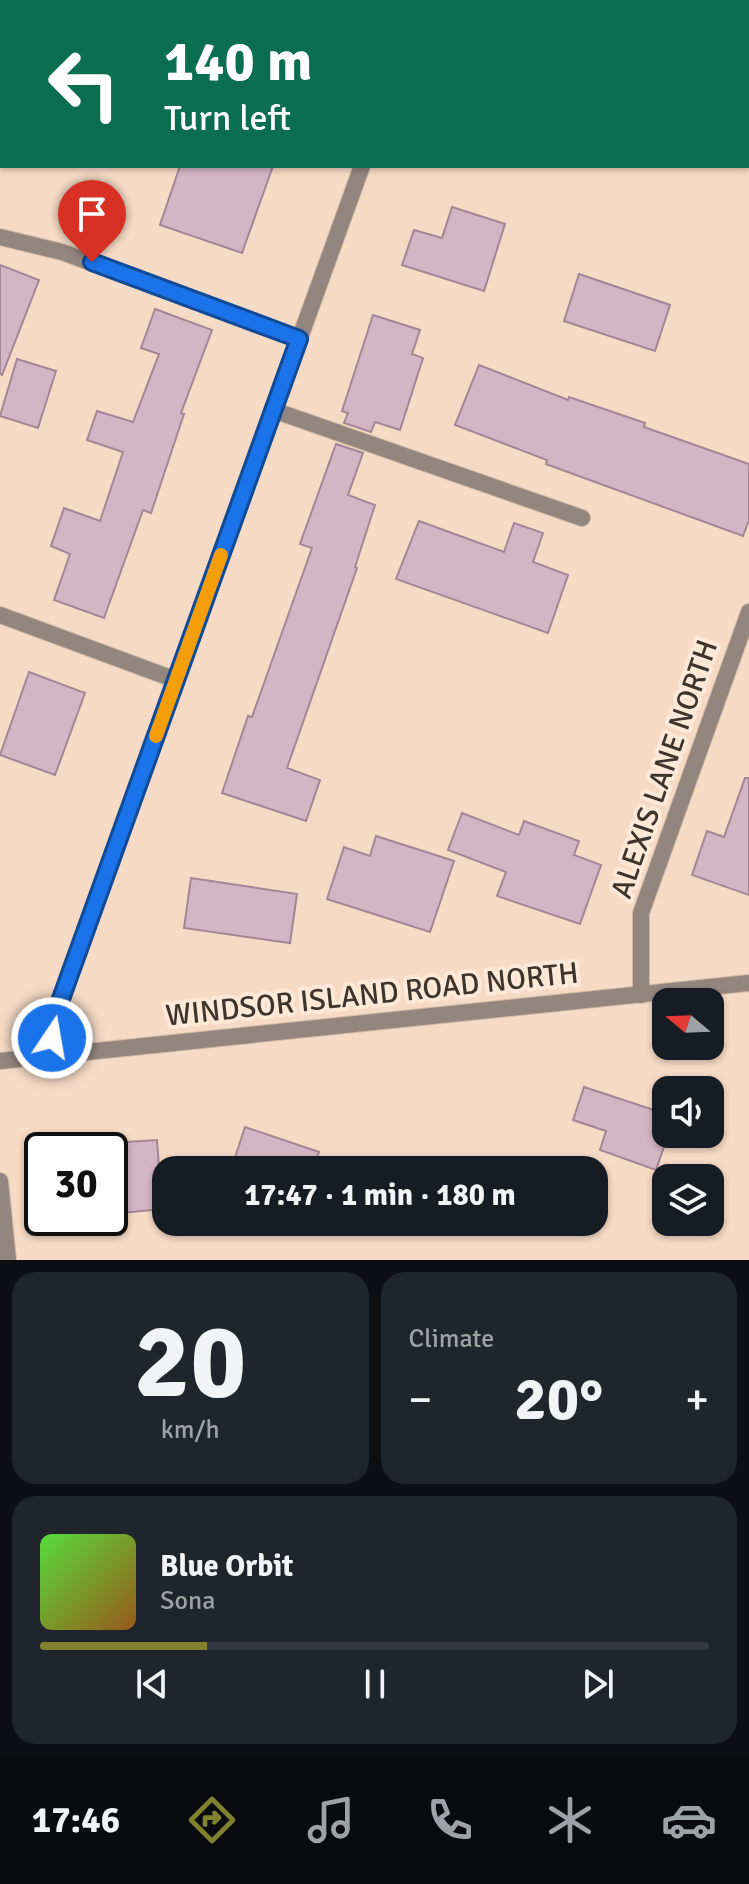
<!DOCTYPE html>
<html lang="en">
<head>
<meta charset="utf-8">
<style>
  body { margin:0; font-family:Signika,sans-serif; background:#20242c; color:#f1f3f6; height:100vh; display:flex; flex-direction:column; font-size:30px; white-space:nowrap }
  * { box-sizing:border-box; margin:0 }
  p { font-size:26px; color:#9ea1a6 }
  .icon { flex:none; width:44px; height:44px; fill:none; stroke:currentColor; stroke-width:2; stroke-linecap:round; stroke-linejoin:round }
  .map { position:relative; height:1260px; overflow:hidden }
  .side { display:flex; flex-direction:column; gap:12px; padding:12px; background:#0d0f14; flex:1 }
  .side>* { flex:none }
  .top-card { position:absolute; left:0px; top:0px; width:750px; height:168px; box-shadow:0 2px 6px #0004; background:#0b6e4f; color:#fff; overflow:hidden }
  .needle { width:52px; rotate:289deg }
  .fabs { position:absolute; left:652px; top:988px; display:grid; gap:16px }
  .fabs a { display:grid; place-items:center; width:72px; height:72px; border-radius:16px; background:#171b24; box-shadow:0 2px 6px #0004; font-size:40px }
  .speed { position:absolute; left:24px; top:1132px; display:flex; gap:16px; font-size:40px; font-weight:700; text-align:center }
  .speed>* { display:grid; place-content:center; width:104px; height:104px; border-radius:50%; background:#171b24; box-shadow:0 2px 6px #0004; line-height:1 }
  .speed .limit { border:4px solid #111; border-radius:12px; background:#fff; color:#111 }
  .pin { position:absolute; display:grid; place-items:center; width:68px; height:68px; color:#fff; margin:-82px -34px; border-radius:50% 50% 50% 0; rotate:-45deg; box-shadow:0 0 8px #0007 }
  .pin .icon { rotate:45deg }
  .me { position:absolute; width:88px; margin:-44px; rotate:12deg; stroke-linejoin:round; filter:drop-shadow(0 0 6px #0008) }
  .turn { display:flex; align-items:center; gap:28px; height:168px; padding:0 32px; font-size:36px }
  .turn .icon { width:104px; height:104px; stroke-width:2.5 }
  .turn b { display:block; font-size:56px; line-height:68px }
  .big { font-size:60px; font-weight:800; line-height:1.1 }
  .side .card { flex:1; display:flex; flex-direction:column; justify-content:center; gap:12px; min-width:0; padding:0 28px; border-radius:24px; background:#20242c }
  .side .dial { align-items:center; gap:0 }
  .dial b { font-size:104px; line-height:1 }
  .song { display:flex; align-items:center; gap:24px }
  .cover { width:96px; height:96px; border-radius:12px; background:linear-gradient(135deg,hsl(110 70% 55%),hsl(30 70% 35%)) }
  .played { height:8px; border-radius:4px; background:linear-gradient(90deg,#7f822c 25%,#363941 25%) }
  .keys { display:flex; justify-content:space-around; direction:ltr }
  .heat { display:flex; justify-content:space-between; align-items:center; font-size:44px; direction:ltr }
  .side .tiles { flex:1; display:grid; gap:12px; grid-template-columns:1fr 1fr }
  .card:last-child { grid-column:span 2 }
  .trip { position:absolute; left:152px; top:1156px; width:456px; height:80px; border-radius:24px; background:#171b24; box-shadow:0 2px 6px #0004; font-weight:800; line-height:80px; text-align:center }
  .tab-bar { display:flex; height:128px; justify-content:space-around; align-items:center; background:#090b0e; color:#9ea1a6 }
  .tab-bar .icon { width:56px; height:56px }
  .tab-bar .current { color:#7f822c }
  .tab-bar b { font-size:36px; color:#f1f3f6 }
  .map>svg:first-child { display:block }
  .building { fill:#d4b5c4; stroke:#a48795; stroke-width:2 }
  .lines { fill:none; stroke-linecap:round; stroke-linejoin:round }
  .service-casing { stroke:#d0b9a6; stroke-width:18 }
  .minor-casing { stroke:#d0b9a6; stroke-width:18 }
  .tertiary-casing { stroke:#d0b9a6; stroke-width:18 }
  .service { stroke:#93867e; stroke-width:16 }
  .minor { stroke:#93867e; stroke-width:16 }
  .tertiary { stroke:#93867e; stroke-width:16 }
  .route-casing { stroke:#114b97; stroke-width:20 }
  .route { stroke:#1a73e8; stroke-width:14 }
  .slow { stroke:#f59e0b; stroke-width:14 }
  .labels { text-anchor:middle; stroke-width:8; stroke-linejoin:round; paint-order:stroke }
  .street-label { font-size:30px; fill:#3e342b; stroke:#fee8d8 }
</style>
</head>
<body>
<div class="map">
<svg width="749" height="1260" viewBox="0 0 749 1260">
  <rect width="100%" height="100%" fill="#f5dac5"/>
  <!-- building -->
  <g class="building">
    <polygon points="180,166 273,166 242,253 160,225"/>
    <polygon points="452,207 505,224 484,291 402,265 414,230 442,238"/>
    <polygon points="0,265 39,280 2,375 0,374"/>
    <polygon points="579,274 670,305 655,351 564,321"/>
    <polygon points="155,309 212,330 181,413 184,414 151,513 143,510 104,618 54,600 70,554 51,546 64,508 100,521 123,452 87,440 97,411 133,422 159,354 141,348"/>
    <polygon points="373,315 420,330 412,354 423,358 400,430 375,422 371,432 344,423 348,413 342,411"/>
    <polygon points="17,359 56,371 38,428 0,416"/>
    <polygon points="479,365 568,400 569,397 645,423 644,427 749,464 749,520 743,536 546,464 547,460 455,425"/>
    <polygon points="336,444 363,453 348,495 375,505 355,567 357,568 287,768 320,780 306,821 222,793 248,716 252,717 312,548 300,544"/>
    <polygon points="419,521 504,552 514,523 543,533 533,562 568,575 548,633 396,579"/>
    <polygon points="29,672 85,693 55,775 0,755"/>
    <polygon points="745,778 749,778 749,895 692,875 707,831 724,837"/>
    <polygon points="462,813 519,835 524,821 579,841 574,855 601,865 580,924 497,896 506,872 448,850"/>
    <polygon points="376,836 454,861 430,932 327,899 344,847 370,856"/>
    <polygon points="191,878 297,894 290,943 184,928"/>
    <polygon points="584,1087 666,1114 666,1141 656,1170 600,1150 606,1131 573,1120"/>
    <polygon points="245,1127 319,1152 313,1170 231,1170"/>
    <polygon points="157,1140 162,1209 110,1214 110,1143"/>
  </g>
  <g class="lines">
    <defs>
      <g id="service">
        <polyline points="0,237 62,252 299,339"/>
        <polyline points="273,410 582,518"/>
        <polyline points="0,615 176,680"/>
      </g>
      <g id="minor">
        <polyline points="743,0 749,2"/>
        <polyline points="421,2 422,0"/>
        <polyline points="641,995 641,913 749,612"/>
        <polyline points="52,1055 53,1021 362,166"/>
        <polyline points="0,1181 8,1260"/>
      </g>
      <polyline id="tertiary" points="0,1061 749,983"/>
    </defs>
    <!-- service casing -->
    <use href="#service" class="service-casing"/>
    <!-- minor casing -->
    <use href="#minor" class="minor-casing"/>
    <!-- tertiary casing -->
    <use href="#tertiary" class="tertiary-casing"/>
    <!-- service -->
    <use href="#service" class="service"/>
    <!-- minor -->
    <use href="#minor" class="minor"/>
    <!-- tertiary -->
    <use href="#tertiary" class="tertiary"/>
  </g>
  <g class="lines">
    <defs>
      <polyline id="route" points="52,1038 53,1021 299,339 92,262"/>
    </defs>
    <!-- route casing -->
    <use href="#route" class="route-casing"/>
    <!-- route -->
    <use href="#route" class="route"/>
    <!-- slow -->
    <polyline class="slow" points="156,736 221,555"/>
  </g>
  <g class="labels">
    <!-- street labels -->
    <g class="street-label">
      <text transform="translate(664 769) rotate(-71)" y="10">ALEXIS LANE NORTH</text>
      <text transform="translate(372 994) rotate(-6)" y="10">WINDSOR ISLAND ROAD NORTH</text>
    </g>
  </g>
</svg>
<div class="fabs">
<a><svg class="needle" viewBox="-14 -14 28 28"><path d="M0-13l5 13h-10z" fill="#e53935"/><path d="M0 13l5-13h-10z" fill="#9ea1a6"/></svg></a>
<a><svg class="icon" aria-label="sound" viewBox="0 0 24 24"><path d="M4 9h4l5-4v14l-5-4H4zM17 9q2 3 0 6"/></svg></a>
<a><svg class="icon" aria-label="layers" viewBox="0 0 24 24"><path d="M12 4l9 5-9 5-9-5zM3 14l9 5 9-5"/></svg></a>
</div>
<div class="speed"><div class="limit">30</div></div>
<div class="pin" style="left:92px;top:262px;background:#d93025"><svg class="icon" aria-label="arrive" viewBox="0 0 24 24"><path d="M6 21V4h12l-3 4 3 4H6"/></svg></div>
<svg class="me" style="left:52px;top:1038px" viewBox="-20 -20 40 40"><circle r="17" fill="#1a73e8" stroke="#fff" stroke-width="3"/><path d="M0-11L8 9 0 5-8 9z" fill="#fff"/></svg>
<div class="trip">17:47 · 1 min · 180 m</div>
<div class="top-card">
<div class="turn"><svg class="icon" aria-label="left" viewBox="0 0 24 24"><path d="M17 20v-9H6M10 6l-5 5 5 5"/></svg><div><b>140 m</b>Turn left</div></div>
</div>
</div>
<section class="side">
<div class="tiles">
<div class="card dial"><b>20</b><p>km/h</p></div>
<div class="card"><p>Climate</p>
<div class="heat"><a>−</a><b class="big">20°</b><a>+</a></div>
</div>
<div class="card">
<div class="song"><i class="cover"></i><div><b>Blue Orbit</b><p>Sona</p></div></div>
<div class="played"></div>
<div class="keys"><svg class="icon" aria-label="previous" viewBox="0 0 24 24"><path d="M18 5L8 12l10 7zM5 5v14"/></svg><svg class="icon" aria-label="pause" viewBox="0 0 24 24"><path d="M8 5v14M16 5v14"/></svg><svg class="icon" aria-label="next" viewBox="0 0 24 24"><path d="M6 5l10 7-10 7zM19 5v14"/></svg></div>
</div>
</div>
</section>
<nav class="tab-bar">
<b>17:46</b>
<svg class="icon current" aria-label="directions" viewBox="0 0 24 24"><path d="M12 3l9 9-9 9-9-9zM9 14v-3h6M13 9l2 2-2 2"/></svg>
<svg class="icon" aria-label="music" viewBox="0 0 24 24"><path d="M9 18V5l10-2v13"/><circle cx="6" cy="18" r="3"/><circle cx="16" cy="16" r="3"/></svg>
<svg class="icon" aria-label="phone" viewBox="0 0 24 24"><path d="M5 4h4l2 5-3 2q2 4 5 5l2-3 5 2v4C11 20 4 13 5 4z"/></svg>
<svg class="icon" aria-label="climate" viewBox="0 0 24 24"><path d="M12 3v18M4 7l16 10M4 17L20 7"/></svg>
<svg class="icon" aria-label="car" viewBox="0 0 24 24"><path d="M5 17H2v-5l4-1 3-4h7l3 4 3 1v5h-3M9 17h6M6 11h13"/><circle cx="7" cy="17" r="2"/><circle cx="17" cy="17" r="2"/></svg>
</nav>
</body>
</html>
